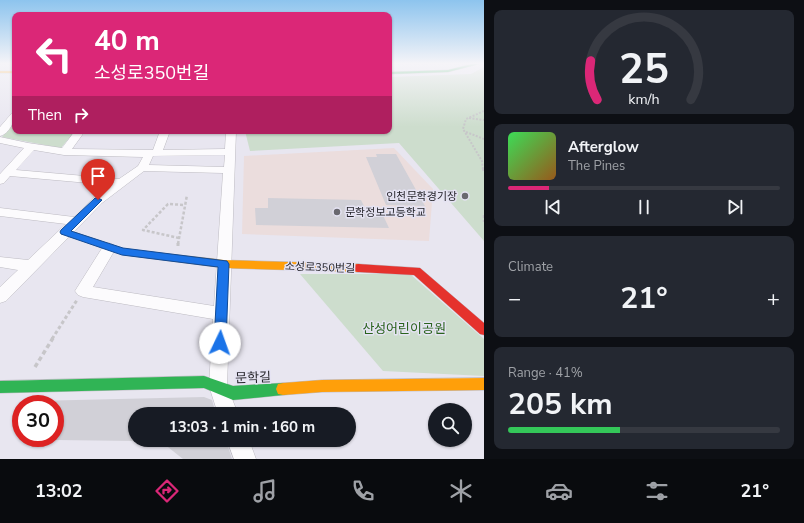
<!DOCTYPE html>
<html lang="en">
<head>
<meta charset="utf-8">
<style>
  body { margin:0; font-family:"Nunito Sans","Noto Sans KR",sans-serif; background:#242831; color:#f1f3f6; height:100vh; display:flex; flex-direction:column; font-size:15px; white-space:nowrap }
  * { box-sizing:border-box; margin:0 }
  p { font-size:13px; color:#9ea1a6 }
  .icon { flex:none; width:22px; height:22px; fill:none; stroke:currentColor; stroke-width:2; stroke-linecap:round; stroke-linejoin:round }
  .map { position:relative; flex:1; overflow:hidden }
  .side { display:flex; flex-direction:column; gap:10px; padding:10px; background:#0d0f14; width:320px }
  .side>* { flex:none }
  .guide { position:absolute; left:12px; top:12px; width:380px; height:122px; border-radius:8px; box-shadow:0 1px 3px #0004; background:#db2777; color:#fff; overflow:hidden }
  .tools { position:absolute; left:428px; top:403px; display:grid; gap:8px }
  .tools a { display:grid; place-items:center; width:44px; height:44px; border-radius:50%; background:#171b24; box-shadow:0 1px 3px #0004; font-size:20px }
  .speed { position:absolute; left:12px; top:395px; display:flex; gap:8px; font-size:20px; font-weight:700; text-align:center }
  .speed>* { display:grid; place-content:center; width:52px; height:52px; border-radius:50%; background:#171b24; box-shadow:0 1px 3px #0004; line-height:1 }
  .speed .limit { border:6px solid #d22; background:#fff; color:#111 }
  .pin { position:absolute; display:grid; place-items:center; width:34px; height:34px; color:#fff; margin:-41px -17px; border-radius:50% 50% 50% 0; rotate:-45deg; box-shadow:0 0 4px #0007 }
  .pin .icon { rotate:45deg }
  .me { position:absolute; width:44px; margin:-22px; rotate:3deg; stroke-linejoin:round; filter:drop-shadow(0 0 3px #0008) }
  .turn { display:flex; align-items:center; gap:14px; height:84px; padding:0 16px; font-size:18px }
  .turn .icon { width:52px; height:52px; stroke-width:2.5 }
  .turn b { display:block; font-size:28px; line-height:34px }
  .then { display:flex; align-items:center; height:38px; padding:0 16px; background:#0003; gap:8px; font-size:15px }
  .big { font-size:30px; font-weight:700; line-height:1.1 }
  .side .widget { flex:1; display:flex; flex-direction:column; justify-content:center; gap:6px; min-width:0; padding:0 14px; border-radius:8px; background:#242831 }
  .side .dial { align-items:center; gap:0 }
  .dial svg { height:104px; overflow:visible; fill:none; stroke:#363941; stroke-width:7; stroke-linecap:round; text-anchor:middle }
  .dial text { fill:#f1f3f6; stroke:none }
  .song { display:flex; align-items:center; gap:12px }
  .cover { width:48px; height:48px; border-radius:6px; background:linear-gradient(135deg,hsl(130 70% 55%),hsl(30 70% 35%)) }
  .played { height:4px; border-radius:2px; background:linear-gradient(90deg,#db2777 15%,#363941 15%) }
  .keys { display:flex; justify-content:space-around; direction:ltr }
  .heat { display:flex; justify-content:space-between; align-items:center; font-size:22px; direction:ltr }
  .charge { height:6px; border-radius:3px; background:linear-gradient(90deg,#34c759 41%,#363941 0) }
  .trip { position:absolute; left:128px; top:407px; width:228px; height:40px; border-radius:20px; background:#171b24; box-shadow:0 1px 3px #0004; font-weight:700; line-height:40px; text-align:center }
  .tab-bar { display:flex; height:64px; justify-content:space-around; align-items:center; background:#090b0e; color:#9ea1a6 }
  .tab-bar .icon { width:28px; height:28px }
  .tab-bar .active { color:#db2777 }
  .tab-bar b { font-size:18px; color:#f1f3f6 }
  main { display:flex; flex:1; min-height:0 }
  .map>svg:first-child { display:block }
  .education { fill:#ebdddd }
  .green { fill:#cdddcd }
  .building { fill:#d1d0d7 }
  .lines { fill:none; stroke-linecap:round; stroke-linejoin:round }
  .street-casing { stroke:#bdbbc2; stroke-width:1 }
  .fast-casing { stroke:#bdbbc2; stroke-width:1 }
  .slow-casing { stroke:#bdbbc2; stroke-width:1 }
  .jam-casing { stroke:#bdbbc2; stroke-width:1 }
  .path-far3 { stroke:#c7c6c9; stroke-width:2; stroke-dasharray:2 1.5; stroke-linecap:butt }
  .path-far2 { stroke:#c7c6c9; stroke-width:2.5; stroke-dasharray:3 2; stroke-linecap:butt }
  .path-far1 { stroke:#c7c6c9; stroke-width:3; stroke-dasharray:3.5 2.5; stroke-linecap:butt }
  .path { stroke:#c7c6c9; stroke-width:3.5; stroke-dasharray:4.5 3; stroke-linecap:butt }
  .street { fill:#fcfbfd; fill-rule:evenodd }
  .fast { fill:#30b455; fill-rule:evenodd }
  .slow { fill:#ff9f0a; fill-rule:evenodd }
  .jam { fill:#e5322d; fill-rule:evenodd }
  .route { fill:#1a73e8; stroke:#114b97 }
  .poi-dot { fill:#69686f; stroke:#e5e3f3; stroke-width:1.5 }
  .labels { text-anchor:middle; stroke-width:3; stroke-linejoin:round; paint-order:stroke }
  .poi-label { font-size:11px; fill:#25242a; stroke:#e5e3f3; text-anchor:end }
  .street-label { font-size:11px; fill:#25242a; stroke:#e5e3f3 }
  .near-park-label { font-size:13px; fill:#29631c; stroke:#e5e3f3 }
  .near-street-label { font-size:13px; fill:#25242a; stroke:#e5e3f3 }
</style>
</head>
<body>
<main>
<div class="map">
<svg width="484" height="459" viewBox="0 0 484 459">
  <rect width="100%" height="100%" fill="#e8e6f0"/>
  <!-- education -->
  <polygon class="education" points="394,148 433,189 429,241 242,234 244,156"/>
  <!-- green -->
  <g class="green">
    <polygon points="484,67 484,241 399,143 250,151 245,131 389,131 389,77 471,74"/>
    <polygon points="15,121 15,131 75,131 61,148 2,137"/>
    <polygon points="300,274 410,274 484,339 484,376 383,371"/>
  </g>
  <!-- building -->
  <g class="building">
    <polygon points="376,154 396,154 425,206 386,205 366,157 377,157"/>
    <polygon points="268,198 361,200 366,210 381,211 389,228 256,225 255,208 268,208"/>
    <polygon points="204,397 212,400 216,414 135,414 135,441 55,440 55,404 32,404 33,401"/>
    <polygon points="159,440 226,440 232,459 183,459"/>
  </g>
  <g class="lines">
    <defs>
      <g id="street">
        <path d="M15 112C15 121 9 134 0 136V127L12 113Z"/>
        <path d="M75 131H85L72 149 153 150 160 131H170L163 150 225 149 226 131H236L227 386 238 414H218L209 386 213 319 83 297 78 295 75 291 104 245 109 243 114 245 116 248 93 287 214 306 223 173 144 171 102 203 6 301 0 303V287L18 270 0 267V257L28 260 66 224 0 216V208L74 217 94 197 111 185 10 176 4 183 0 184V174L24 148 0 143V137L28 143 62 148ZM34 150 64 155 143 157 138 166 119 179 16 170ZM225 155 224 167 149 165 153 156Z"/>
        <polygon points="227,440 249,440 256,459 234,459"/>
      </g>
      <g id="fast">
        <polygon points="476,63 483,63 448,72 389,74 389,72 448,70"/>
        <polygon points="204,376 233,386 283,383 288,384 290,389 288,394 283,395 233,400 204,388 0,393 0,381"/>
      </g>
      <g id="slow">
        <rect x="0" y="71" width="15" height="2"/>
        <polygon points="65,229 125,249 224,260 358,264 362,265 363,268 362,271 358,272 224,268 124,255 62,234 60,232 62,230"/>
        <polygon points="484,378 484,390 322,392 283,395 278,394 276,389 278,384 283,383 322,380"/>
      </g>
      <polygon id="jam" points="358,264 420,268 484,323 484,335 480,334 414,275 358,272 354,271 353,268 354,265"/>
    </defs>
    <!-- street casing -->
    <use href="#street" class="street-casing"/>
    <!-- fast casing -->
    <use href="#fast" class="fast-casing"/>
    <!-- slow casing -->
    <use href="#slow" class="slow-casing"/>
    <!-- jam casing -->
    <use href="#jam" class="jam-casing"/>
    <!-- path-far3 -->
    <g class="path-far3">
      <polyline points="469,118 484,120"/>
      <polyline points="466,132 484,139"/>
      <polyline points="483,169 482,161 463,129 466,119 484,111"/>
    </g>
    <!-- path-far2 -->
    <g class="path-far2">
      <polyline points="483,168 484,172"/>
      <polyline points="484,215 484,222"/>
      <polyline points="179,238 143,230 168,204 185,205"/>
      <polyline points="178,244 187,195"/>
    </g>
    <!-- path-far1 -->
    <g class="path-far1">
      <polyline points="178,246 178,243"/>
      <polyline points="52,339 77,300"/>
    </g>
    <!-- path -->
    <polyline class="path" points="35,367 53,338"/>
    <!-- street -->
    <use href="#street" class="street"/>
    <!-- fast -->
    <use href="#fast" class="fast"/>
    <!-- slow -->
    <use href="#slow" class="slow"/>
    <!-- jam -->
    <use href="#jam" class="jam"/>
  </g>
  <!-- sky -->
  <linearGradient id="sky" x2="0" y2="1"><stop stop-color="#8dc4ee"/><stop offset="0.5" stop-color="#f5f4f8"/><stop offset="1" stop-color="#f5f4f8" stop-opacity="0"/></linearGradient>
  <rect width="484" height="127" fill="url(#sky)"/>
  <!-- route -->
  <polygon class="route" points="95,198 98,198 102,200 71,231 123,248 227,261 229,264 226,343 224,347 220,348 216,347 214,343 218,267 122,255 61,234 60,232 61,230"/>
  <!-- markers -->
  <g class="poi-dot">
    <circle cx="465" cy="196" r="4"/>
    <circle cx="337" cy="212" r="4"/>
  </g>
  <g class="labels">
    <!-- poi labels -->
    <g class="poi-label">
      <text x="457" y="200">인천문학경기장</text>
      <text x="345" y="216" text-anchor="start">문학정보고등학교</text>
    </g>
    <!-- street labels -->
    <g class="street-label">
      <text transform="translate(320 267) rotate(2)" y="4">소성로350번길</text>
    </g>
    <!-- near-park labels -->
    <g class="near-park-label">
      <text x="404" y="333">산성어린이공원</text>
    </g>
    <!-- near-street labels -->
    <g class="near-street-label">
      <text transform="translate(253 377) rotate(-2)" y="5">문학길</text>
    </g>
  </g>
</svg>
<div class="tools">
<a><svg class="icon" aria-label="search" viewBox="0 0 24 24"><circle cx="10" cy="10" r="6"/><path d="M15 15l6 6"/></svg></a>
</div>
<div class="speed"><div class="limit">30</div></div>
<div class="pin" style="left:98px;top:200px;background:#d93025"><svg class="icon" aria-label="arrive" viewBox="0 0 24 24"><path d="M6 21V4h12l-3 4 3 4H6"/></svg></div>
<svg class="me" style="left:220px;top:343px" viewBox="-20 -20 40 40"><circle r="19" fill="#fff"/><path d="M0-13L10 11 0 6-10 11z" fill="#1a73e8"/></svg>
<div class="trip">13:03 · 1 min · 160 m</div>
<div class="guide">
<div class="turn"><svg class="icon" aria-label="left" viewBox="0 0 24 24"><path d="M17 20v-9H6M10 6l-5 5 5 5"/></svg><div><b>40 m</b>소성로350번길</div></div>
<div class="then">Then<svg class="icon" aria-label="right" viewBox="0 0 24 24"><path d="M7 20v-9h11M14 6l5 5-5 5"/></svg></div>
</div>
</div>
<section class="side">
<div class="widget dial"><svg viewBox="0 0 100 80">
<path d="M14 69A42 42 0 1 1 86 69"/>
<path d="M14 69A42 42 0 0 1 9 39" stroke="#db2777"/>
<text x="50" y="56" font-size="32" font-weight="700">25</text>
<text x="50" y="72" font-size="11">km/h</text>
</svg></div>
<div class="widget">
<div class="song"><i class="cover"></i><div><b>Afterglow</b><p>The Pines</p></div></div>
<div class="played"></div>
<div class="keys"><svg class="icon" aria-label="previous" viewBox="0 0 24 24"><path d="M18 5L8 12l10 7zM5 5v14"/></svg><svg class="icon" aria-label="pause" viewBox="0 0 24 24"><path d="M8 5v14M16 5v14"/></svg><svg class="icon" aria-label="next" viewBox="0 0 24 24"><path d="M6 5l10 7-10 7zM19 5v14"/></svg></div>
</div>
<div class="widget"><p>Climate</p>
<div class="heat"><a>−</a><b class="big">21°</b><a>+</a></div>
</div>
<div class="widget"><p>Range · 41%</p><b class="big">205 km</b><div class="charge"></div></div>
</section>
</main>
<nav class="tab-bar">
<b>13:02</b>
<svg class="icon active" aria-label="directions" viewBox="0 0 24 24"><path d="M12 3l9 9-9 9-9-9zM9 14v-3h6M13 9l2 2-2 2"/></svg>
<svg class="icon" aria-label="music" viewBox="0 0 24 24"><path d="M9 18V5l10-2v13"/><circle cx="6" cy="18" r="3"/><circle cx="16" cy="16" r="3"/></svg>
<svg class="icon" aria-label="phone" viewBox="0 0 24 24"><path d="M5 4h4l2 5-3 2q2 4 5 5l2-3 5 2v4C11 20 4 13 5 4z"/></svg>
<svg class="icon" aria-label="climate" viewBox="0 0 24 24"><path d="M12 3v18M4 7l16 10M4 17L20 7"/></svg>
<svg class="icon" aria-label="car" viewBox="0 0 24 24"><path d="M5 17H2v-5l4-1 3-4h7l3 4 3 1v5h-3M9 17h6M6 11h13"/><circle cx="7" cy="17" r="2"/><circle cx="17" cy="17" r="2"/></svg>
<svg class="icon" aria-label="filters" viewBox="0 0 24 24"><path d="M4 7h16M4 17h16"/><circle cx="9" cy="7" r="2"/><circle cx="15" cy="17" r="2"/></svg>
<b>21°</b>
</nav>
</body>
</html>
